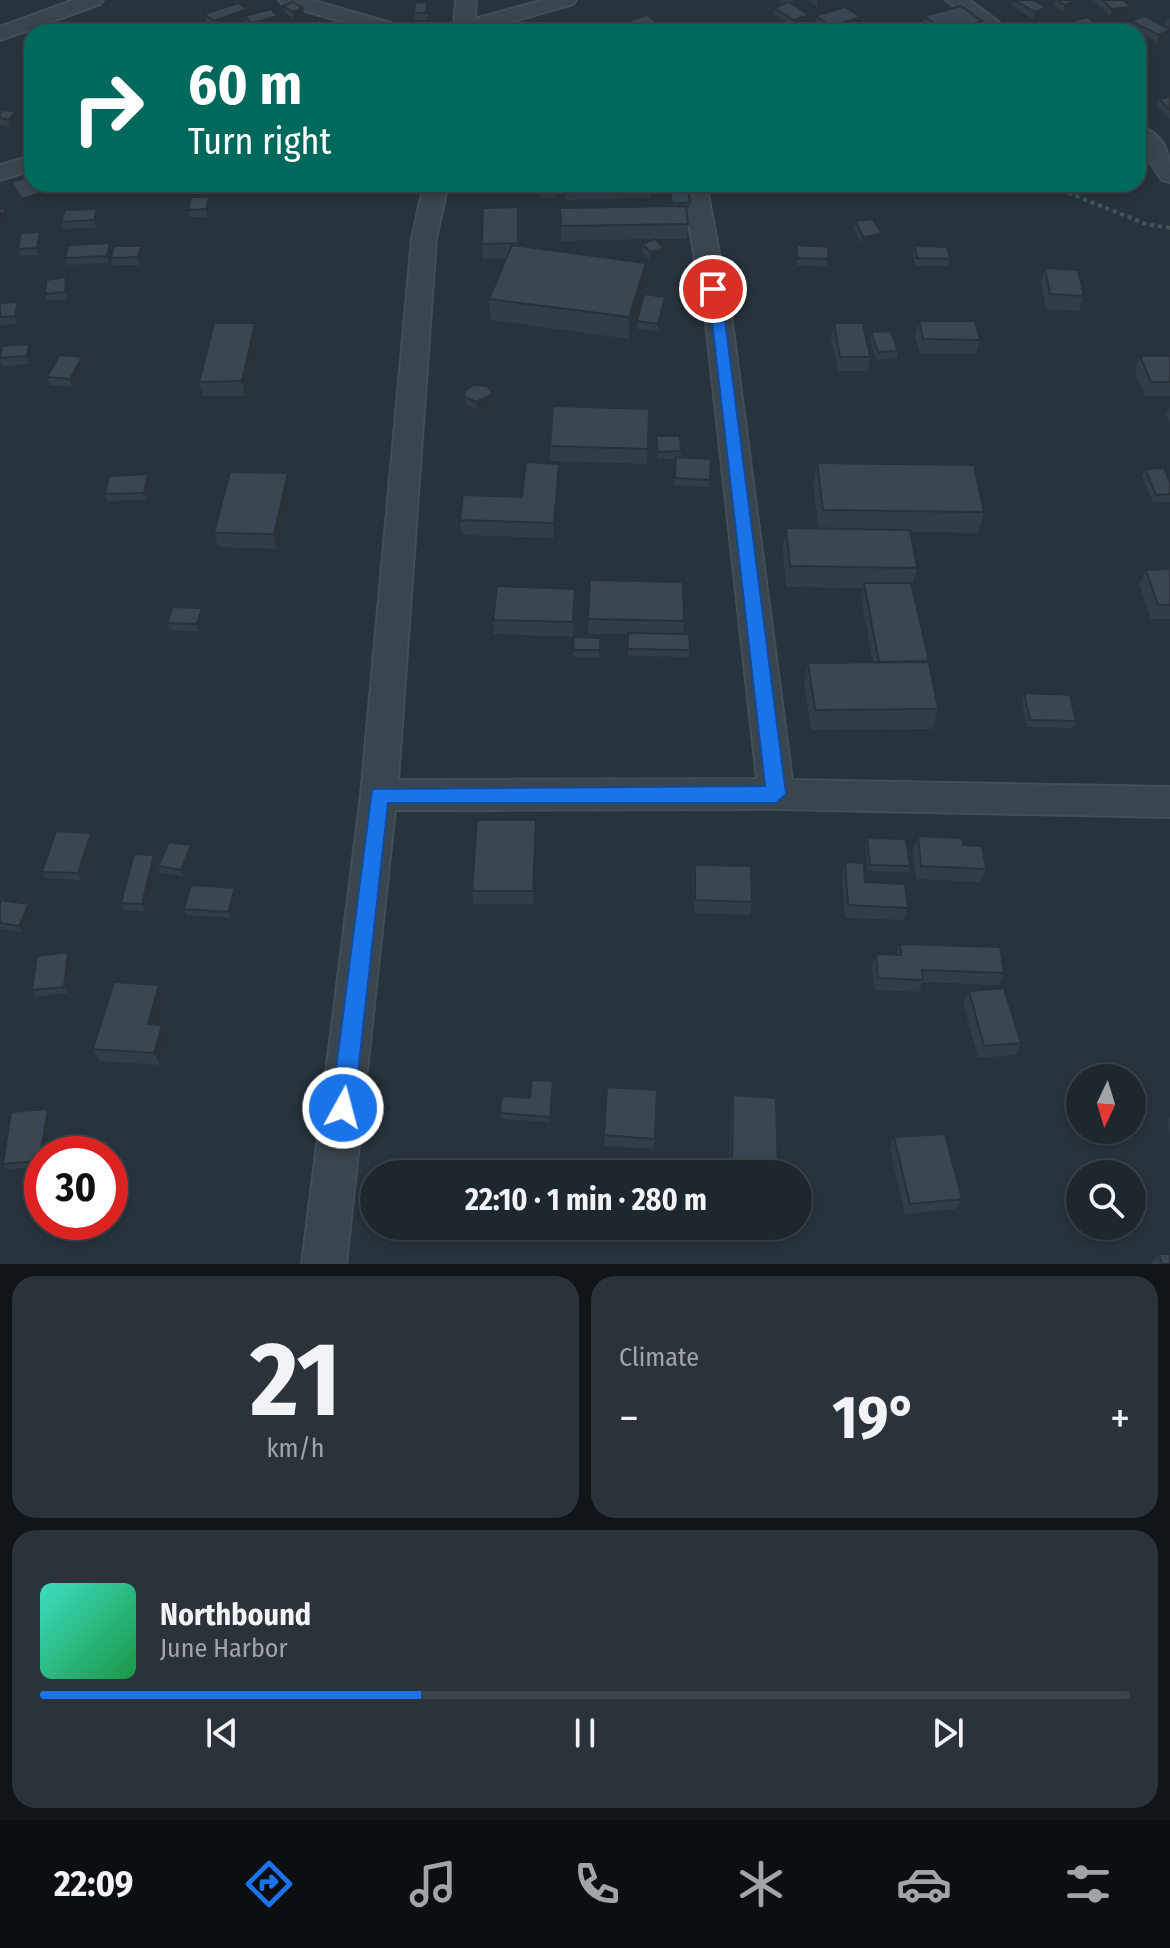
<!DOCTYPE html>
<html lang="en">
<head>
<meta charset="utf-8">
<style>
  body { margin:0; font-family:"Fira Sans Condensed",sans-serif; background:#2b323a; color:#f1f3f6; height:100vh; display:flex; flex-direction:column; font-size:30px; white-space:nowrap }
  * { box-sizing:border-box; margin:0 }
  p { font-size:26px; color:#a1a5aa }
  .icon { flex:none; width:44px; height:44px; fill:none; stroke:currentColor; stroke-width:2; stroke-linecap:round; stroke-linejoin:round }
  .map { position:relative; height:1264px; overflow:hidden }
  .side { display:flex; flex-direction:column; gap:12px; padding:12px; background:#101519; flex:1 }
  .side>* { flex:none }
  .hud { position:absolute; left:24px; top:24px; width:1122px; height:168px; border-radius:24px; box-shadow:0 4px 12px #0003,0 0 0 2px #3c434a; background:#00695c; color:#fff; overflow:hidden }
  .needle { width:52px; rotate:184deg }
  .buttons { position:absolute; left:1066px; top:1064px; display:grid; gap:16px }
  .buttons a { display:grid; place-items:center; width:80px; height:80px; border-radius:50%; background:#1e262e; box-shadow:0 4px 12px #0003,0 0 0 2px #3c434a; font-size:40px }
  .speed { position:absolute; left:24px; top:1136px; display:flex; gap:16px; font-size:40px; font-weight:700; text-align:center }
  .speed>* { display:grid; place-content:center; width:104px; height:104px; border-radius:50%; background:#1e262e; box-shadow:0 4px 12px #0003,0 0 0 2px #3c434a; line-height:1 }
  .speed .limit { border:12px solid #d22; background:#fff; color:#111 }
  .pin { position:absolute; display:grid; place-items:center; width:68px; height:68px; color:#fff; margin:-34px; border:4px solid #fff; border-radius:50%; box-shadow:0 2px 8px #0007 }
  .me { position:absolute; width:88px; margin:-44px; rotate:7deg; stroke-linejoin:round; filter:drop-shadow(0 0 6px #0008) }
  .turn { display:flex; align-items:center; gap:28px; height:168px; padding:0 32px; font-size:36px }
  .turn .icon { width:104px; height:104px; stroke-width:2.5 }
  .turn b { display:block; font-size:56px; line-height:68px }
  .big { font-size:60px; font-weight:700; line-height:1.1 }
  .side .card { flex:1; display:flex; flex-direction:column; justify-content:center; gap:12px; min-width:0; padding:0 28px; border-radius:24px; background:#2b323a }
  .side .dial { align-items:center; gap:0 }
  .dial b { font-size:104px; line-height:1 }
  .song { display:flex; align-items:center; gap:24px }
  .cover { width:96px; height:96px; border-radius:12px; background:linear-gradient(135deg,hsl(170 70% 55%),hsl(140 70% 35%)) }
  .played { height:8px; border-radius:4px; background:linear-gradient(90deg,#1a73e8 35%,#3c434a 35%) }
  .keys { display:flex; justify-content:space-around; direction:ltr }
  .heat { display:flex; justify-content:space-between; align-items:center; font-size:44px; direction:ltr }
  .side .tiles { flex:1; display:grid; gap:12px; grid-template-columns:1fr 1fr }
  .card:last-child { grid-column:span 2 }
  .trip { position:absolute; left:360px; top:1160px; width:452px; height:80px; border-radius:40px; background:#1e262e; box-shadow:0 4px 12px #0003,0 0 0 2px #3c434a; font-weight:700; line-height:80px; text-align:center }
  .menu { display:flex; height:128px; justify-content:space-around; align-items:center; background:#0c0f12; color:#a1a5aa }
  .menu .icon { width:56px; height:56px }
  .menu .on { color:#1a73e8 }
  .menu b { font-size:36px; color:#f1f3f6 }
  .map>svg:first-child { display:block }
  .lines { fill:none; stroke-linecap:round; stroke-linejoin:round }
  .minor-casing { stroke:#444e56; stroke-width:4 }
  .path { stroke:#435655; stroke-width:4; stroke-dasharray:4 4; stroke-linecap:butt }
  .minor { fill:#3b454d; fill-rule:evenodd }
  .wall { fill:#323d47 }
  .shaded-wall { fill:#293239 }
  .building { fill:#3a4752; stroke:#293239; stroke-width:2 }
  .route { fill:#1a73e8; stroke:#114b97; stroke-width:2 }
</style>
</head>
<body>
<div class="map">
<svg width="1170" height="1264" viewBox="0 0 1170 1264">
  <rect width="100%" height="100%" fill="#28333d"/>
  <g class="lines">
    <defs>
      <g id="minor">
        <polygon points="74,0 103,0 100,4 0,40 0,27"/>
        <polygon points="279,0 311,0 408,28 411,32 378,32 282,4"/>
        <polygon points="456,0 476,0 475,19 544,0 576,0 573,4 476,32 443,32 454,25"/>
        <polygon points="946,0 969,0 1012,32 988,32"/>
        <path d="M1138 126C1167 134 1170 156 1170 182L1162 180 1138 144Z"/>
        <polygon points="32,156 32,170 0,180 0,165"/>
        <polygon points="424,184 448,184 436,239 398,780 757,779 705,315 682,184 706,184 731,315 792,780 1170,787 1170,817 776,809 395,810 346,1264 302,1264 361,795 412,239"/>
      </g>
    </defs>
    <!-- minor casing -->
    <use href="#minor" class="minor-casing"/>
    <!-- path -->
    <polyline class="path" points="1046,184 1146,224 1170,228"/>
    <!-- minor -->
    <use href="#minor" class="minor"/>
  </g>
  <!-- wall -->
  <g class="wall">
    <polygon points="781,0 793,0 793,5 808,22 794,27 774,15 774,8 780,6"/>
    <polygon points="807,0 836,0 817,6"/>
    <polygon points="1013,0 1045,14 1033,19 1012,6"/>
    <polygon points="1056,0 1073,0 1075,1 1073,8 1063,12 1054,6"/>
    <polygon points="1093,0 1124,0 1129,14 1110,16"/>
    <polygon points="283,6 303,8 304,15 294,19 285,13"/>
    <polygon points="247,9 248,15 278,16 279,23 252,30 246,23 245,18 229,23 238,32 218,32 217,28 215,28 206,21 204,14"/>
    <polygon points="428,9 427,20 415,20 414,13"/>
    <polygon points="816,16 861,17 860,24 834,32 828,32 815,23"/>
    <polygon points="924,16 982,21 980,32 925,32 922,30"/>
    <polygon points="1170,19 1169,37 1157,42 1129,28 1131,21 1164,26 1165,21"/>
    <polygon points="1094,22 1092,29 1080,32 1067,32 1064,30 1066,23"/>
    <polygon points="619,24 671,32 619,32"/>
    <polygon points="1170,97 1170,119 1156,106 1159,99"/>
    <polygon points="16,112 18,120 10,127 0,125 0,113"/>
    <polygon points="11,182 47,191 50,198 24,206 14,189"/>
    <polygon points="276,184 310,184 309,189 276,188"/>
    <rect x="540" y="184" width="16" height="14"/>
    <polygon points="565,184 651,184 651,198 566,200"/>
    <polygon points="669,184 690,203 689,210 686,210 688,224 687,239 656,239 664,248 664,255 650,260 642,251 642,244 655,239 561,241 560,208 671,206"/>
    <polygon points="747,184 805,184 804,191 748,190"/>
    <polygon points="1069,184 1100,184 1070,186"/>
    <polygon points="211,204 207,217 189,217 188,210"/>
    <polygon points="518,207 519,246 646,263 646,284 629,339 491,320 489,299 506,258 483,259 482,244"/>
    <polygon points="97,209 99,216 96,228 64,229 61,222"/>
    <polygon points="855,221 880,242 862,244 853,228"/>
    <polygon points="40,232 42,239 39,255 21,256 18,249"/>
    <polygon points="110,243 112,250 109,263 67,265 65,258"/>
    <polygon points="797,245 828,259 827,267 796,265"/>
    <polygon points="915,246 950,259 948,266 915,266 913,254"/>
    <polygon points="144,253 140,265 113,265 111,258"/>
    <polygon points="1045,268 1084,296 1079,311 1046,309 1041,283"/>
    <polygon points="66,277 69,285 68,299 47,301 45,294"/>
    <polygon points="665,297 664,304 658,331 637,329 637,321"/>
    <polygon points="18,302 20,309 17,324 0,325 0,303"/>
    <polygon points="919,321 980,340 976,354 920,354 915,336"/>
    <polygon points="255,323 258,338 245,396 203,396 199,382"/>
    <polygon points="834,323 870,357 868,371 838,371 831,338"/>
    <polygon points="871,332 898,351 897,358 877,360 870,340"/>
    <polygon points="29,344 32,351 29,364 2,366 0,361 0,354"/>
    <polygon points="1140,356 1170,356 1170,396 1145,396 1135,371"/>
    <polygon points="82,357 85,364 72,387 50,385 47,377"/>
    <polygon points="464,392 493,394 493,401 477,410 466,404"/>
    <polygon points="1169,408 1170,408 1170,423 1166,415"/>
    <polygon points="649,409 647,464 551,461 550,446"/>
    <polygon points="656,436 681,451 681,457 711,459 709,487 674,485 676,459 657,459"/>
    <polygon points="817,463 984,512 978,533 910,532 917,568 912,586 938,709 932,729 811,730 804,684 808,663 873,662 861,598 863,588 786,587 783,549 786,528 819,529 813,485"/>
    <polygon points="1145,469 1170,482 1170,502 1153,502 1142,476"/>
    <polygon points="559,478 554,538 461,535 460,520 522,497"/>
    <polygon points="151,482 147,500 108,501 105,494"/>
    <polygon points="291,488 277,549 218,547 214,533"/>
    <polygon points="1170,569 1170,619 1151,619 1139,584 1146,570"/>
    <polygon points="590,580 684,621 683,634 690,650 689,657 628,656 628,634 588,634"/>
    <polygon points="575,603 573,637 494,634 493,620"/>
    <polygon points="202,608 204,615 199,632 170,630 167,623"/>
    <polygon points="574,637 600,638 599,658 573,657"/>
    <polygon points="1024,693 1076,721 1073,728 1027,727 1022,701"/>
    <polygon points="536,820 536,833 533,904 473,904 472,891"/>
    <polygon points="918,836 986,869 980,882 916,879 913,849"/>
    <polygon points="867,838 910,866 908,873 868,871 865,844"/>
    <polygon points="94,840 81,880 46,878 42,872"/>
    <polygon points="194,852 184,876 161,873 158,866"/>
    <polygon points="154,855 157,861 145,911 124,910 121,903"/>
    <polygon points="845,862 865,882 908,908 903,920 845,918 842,875"/>
    <polygon points="695,865 752,902 750,915 694,913 693,878"/>
    <polygon points="235,888 237,895 231,918 187,915 184,909"/>
    <polygon points="0,900 29,904 33,910 23,933 0,929"/>
    <polygon points="900,944 1004,973 998,985 922,982 919,992 874,990 872,967 876,954 896,955"/>
    <polygon points="72,959 68,993 36,997 32,990"/>
    <polygon points="159,985 166,997 158,1025 168,1037 160,1065 100,1061 93,1049"/>
    <polygon points="969,991 1021,1043 1015,1055 978,1058 963,1003"/>
    <polygon points="553,1081 550,1122 501,1119 500,1113 530,1098"/>
    <polygon points="607,1087 655,1139 654,1149 604,1146"/>
    <polygon points="733,1095 778,1172 777,1174 730,1174 731,1106"/>
    <polygon points="52,1114 46,1154 42,1154 42,1167 7,1169 3,1164"/>
    <polygon points="1170,1116 1170,1137 1167,1120"/>
    <polygon points="894,1137 962,1199 956,1209 905,1214 890,1148"/>
    <polygon points="1159,1254 1170,1264 1150,1264"/>
  </g>
  <!-- shaded-wall -->
  <g class="shaded-wall">
    <polygon points="817,0 836,0 817,6"/>
    <polygon points="1075,1 1073,8 1063,12 1065,5"/>
    <polygon points="1047,7 1045,14 1033,19 1035,12"/>
    <polygon points="1131,7 1129,14 1110,16 1112,9"/>
    <polygon points="303,8 304,15 294,19 293,12"/>
    <polygon points="247,9 248,16 218,27 216,25 217,28 215,28 214,21"/>
    <polygon points="809,15 808,22 794,27 794,20"/>
    <polygon points="278,16 279,23 252,30 251,23"/>
    <polygon points="861,17 860,24 834,32 830,32 831,26"/>
    <polygon points="982,21 980,32 945,32 945,31"/>
    <polygon points="1094,22 1092,29 1080,32 1071,32 1073,27"/>
    <polygon points="1170,30 1169,37 1157,42 1159,35"/>
    <polygon points="16,112 18,120 10,127 8,120"/>
    <polygon points="47,191 50,198 24,206 22,199"/>
    <polygon points="209,197 211,204 207,217 206,209"/>
    <polygon points="97,209 99,216 96,228 94,220"/>
    <polygon points="6,212 9,219 0,223 0,214"/>
    <polygon points="40,232 42,239 39,255 37,248"/>
    <polygon points="882,234 880,242 862,244 863,237"/>
    <polygon points="110,243 112,250 109,263 107,256"/>
    <polygon points="141,246 144,253 140,265 138,257"/>
    <polygon points="664,248 664,255 650,260 650,252"/>
    <polygon points="646,263 646,284 629,339 629,317"/>
    <polygon points="66,277 69,285 68,299 65,292"/>
    <polygon points="665,297 664,304 658,331 658,324"/>
    <polygon points="18,302 20,309 17,324 15,316"/>
    <polygon points="255,323 258,338 245,396 242,381"/>
    <polygon points="29,344 32,351 29,364 27,356"/>
    <polygon points="82,357 85,364 72,387 70,379"/>
    <polygon points="493,394 493,401 477,410 476,402"/>
    <polygon points="559,464 559,478 554,538 554,523"/>
    <polygon points="288,473 291,488 277,549 274,534"/>
    <polygon points="148,474 151,482 147,500 144,493"/>
    <polygon points="202,608 204,615 199,632 197,624"/>
    <polygon points="91,833 94,840 81,880 78,873"/>
    <polygon points="191,845 194,852 184,876 181,870"/>
    <polygon points="154,855 157,861 145,911 142,904"/>
    <polygon points="235,888 237,895 231,918 228,912"/>
    <polygon points="29,904 33,910 23,933 19,926"/>
    <polygon points="68,952 72,959 68,993 64,987"/>
    <polygon points="159,985 166,997 155,1036 148,1024"/>
    <polygon points="162,1025 168,1037 160,1065 154,1053"/>
    <polygon points="48,1109 52,1114 46,1154 42,1154 42,1164 39,1161"/>
  </g>
  <!-- building -->
  <g class="building">
    <polygon points="1014,0 1034,0 1047,7 1035,12"/>
    <polygon points="1057,0 1073,0 1075,1 1065,5"/>
    <polygon points="1102,0 1124,0 1131,7 1112,9"/>
    <polygon points="293,2 303,8 293,12 283,6"/>
    <polygon points="427,2 426,13 414,13 415,3"/>
    <polygon points="789,2 809,15 794,20 774,8"/>
    <polygon points="238,3 247,9 214,21 204,14"/>
    <polygon points="961,6 982,21 945,31 924,16"/>
    <polygon points="845,7 861,17 831,26 816,16"/>
    <polygon points="271,9 278,16 251,23 245,16"/>
    <polygon points="647,15 671,32 630,32 619,24"/>
    <polygon points="1144,16 1170,29 1170,30 1159,35 1131,21"/>
    <polygon points="1088,17 1094,22 1073,27 1066,23"/>
    <polygon points="228,22 238,32 223,32 216,25"/>
    <polygon points="73,25 82,30 74,32 67,28"/>
    <polygon points="1170,97 1170,110 1159,99"/>
    <polygon points="3,110 16,112 8,120 0,118 0,113"/>
    <polygon points="32,176 32,184 42,184 47,191 22,199 11,182"/>
    <rect x="540" y="184" width="16" height="7"/>
    <polygon points="566,184 624,184 566,185"/>
    <polygon points="669,184 687,184 690,203 672,203"/>
    <polygon points="191,197 209,197 206,209 188,210"/>
    <polygon points="0,206 6,212 0,214"/>
    <polygon points="686,206 688,224 561,226 560,208"/>
    <polygon points="518,207 518,243 482,244 483,208"/>
    <polygon points="97,209 94,220 61,222 65,210"/>
    <polygon points="873,219 882,234 863,237 855,221"/>
    <polygon points="40,232 37,248 18,249 21,233"/>
    <polygon points="655,239 664,248 650,252 642,244"/>
    <polygon points="110,243 107,256 65,258 68,245"/>
    <polygon points="512,245 646,263 629,317 489,299"/>
    <polygon points="797,245 828,247 828,259 797,258"/>
    <polygon points="114,246 141,246 138,257 111,258"/>
    <polygon points="915,246 947,247 950,259 917,258"/>
    <polygon points="1045,268 1078,270 1084,296 1050,294"/>
    <polygon points="66,277 65,292 45,294 46,280"/>
    <polygon points="644,294 665,297 658,324 637,321"/>
    <polygon points="18,302 15,316 0,317 0,303"/>
    <polygon points="919,321 975,321 980,340 923,339"/>
    <polygon points="214,323 255,323 242,381 199,382"/>
    <polygon points="834,323 863,323 870,357 840,357"/>
    <polygon points="891,331 898,351 878,352 871,332"/>
    <polygon points="29,344 27,356 0,358 2,346"/>
    <polygon points="60,355 82,357 70,379 47,377"/>
    <polygon points="1140,356 1170,356 1170,382 1151,382"/>
    <polygon points="473,385 487,386 493,394 476,402 465,397 464,392"/>
    <polygon points="553,406 649,409 648,449 550,446"/>
    <polygon points="656,436 680,436 681,451 658,452"/>
    <polygon points="676,457 711,459 710,480 675,478"/>
    <polygon points="526,462 559,464 554,523 460,520 463,495 522,497"/>
    <polygon points="817,463 974,465 984,512 823,510"/>
    <polygon points="1164,468 1170,482 1170,494 1156,495 1145,469"/>
    <polygon points="230,472 288,473 274,534 214,533"/>
    <polygon points="148,474 144,493 105,494 109,476"/>
    <polygon points="786,528 910,530 917,568 790,566"/>
    <polygon points="1170,569 1170,605 1158,605 1146,570"/>
    <polygon points="590,580 683,582 684,621 588,619"/>
    <polygon points="864,583 911,583 929,661 879,662"/>
    <polygon points="497,586 575,589 573,622 493,620"/>
    <polygon points="173,607 202,608 197,624 167,623"/>
    <polygon points="628,633 689,634 690,650 628,649"/>
    <polygon points="574,637 600,638 600,650 573,650"/>
    <polygon points="929,662 938,709 815,710 808,663"/>
    <polygon points="1024,693 1070,695 1076,721 1030,720"/>
    <polygon points="477,820 536,820 533,891 472,891"/>
    <polygon points="56,831 91,833 78,873 42,872"/>
    <polygon points="918,836 962,838 963,845 982,846 986,869 921,866"/>
    <polygon points="867,838 906,839 910,866 870,865"/>
    <polygon points="169,842 191,845 181,870 158,866"/>
    <polygon points="134,854 154,855 142,904 121,903"/>
    <polygon points="845,862 864,863 865,882 905,884 908,908 848,905"/>
    <polygon points="695,865 751,866 752,902 695,900"/>
    <polygon points="191,885 235,888 228,912 184,909"/>
    <polygon points="0,900 29,904 19,926 0,923"/>
    <polygon points="900,944 1000,947 1004,973 922,970 923,980 878,978 876,954 901,955"/>
    <polygon points="68,952 64,987 32,990 37,956"/>
    <polygon points="114,982 159,985 148,1024 162,1025 154,1053 93,1049"/>
    <polygon points="1004,988 1021,1043 984,1046 969,991"/>
    <polygon points="532,1080 553,1081 550,1117 500,1113 502,1096 530,1098"/>
    <polygon points="607,1087 657,1090 655,1139 604,1135"/>
    <polygon points="733,1095 776,1098 778,1172 732,1169"/>
    <polygon points="48,1109 39,1161 3,1164 11,1112"/>
    <polygon points="945,1134 962,1199 910,1204 894,1137"/>
    <polygon points="1159,1254 1170,1254 1170,1264 1162,1264"/>
  </g>
  <!-- route -->
  <polygon class="route" points="708,286 721,289 786,794 776,803 388,803 354,1108 351,1116 343,1119 334,1116 331,1108 372,789 765,786"/>
</svg>
<div class="buttons">
<a><svg class="needle" viewBox="-14 -14 28 28"><path d="M0-13l5 13h-10z" fill="#e53935"/><path d="M0 13l5-13h-10z" fill="#a1a5aa"/></svg></a>
<a><svg class="icon" aria-label="search" viewBox="0 0 24 24"><circle cx="10" cy="10" r="6"/><path d="M15 15l6 6"/></svg></a>
</div>
<div class="speed"><div class="limit">30</div></div>
<div class="pin" style="left:713px;top:289px;background:#d93025"><svg class="icon" aria-label="arrive" viewBox="0 0 24 24"><path d="M6 21V4h12l-3 4 3 4H6"/></svg></div>
<svg class="me" style="left:343px;top:1108px" viewBox="-20 -20 40 40"><circle r="17" fill="#1a73e8" stroke="#fff" stroke-width="3"/><path d="M0-11L8 9 0 5-8 9z" fill="#fff"/></svg>
<div class="trip">22:10 · 1 min · 280 m</div>
<div class="hud">
<div class="turn"><svg class="icon" aria-label="right" viewBox="0 0 24 24"><path d="M7 20v-9h11M14 6l5 5-5 5"/></svg><div><b>60 m</b>Turn right</div></div>
</div>
</div>
<section class="side">
<div class="tiles">
<div class="card dial"><b>21</b><p>km/h</p></div>
<div class="card"><p>Climate</p>
<div class="heat"><a>−</a><b class="big">19°</b><a>+</a></div>
</div>
<div class="card">
<div class="song"><i class="cover"></i><div><b>Northbound</b><p>June Harbor</p></div></div>
<div class="played"></div>
<div class="keys"><svg class="icon" aria-label="previous" viewBox="0 0 24 24"><path d="M18 5L8 12l10 7zM5 5v14"/></svg><svg class="icon" aria-label="pause" viewBox="0 0 24 24"><path d="M8 5v14M16 5v14"/></svg><svg class="icon" aria-label="next" viewBox="0 0 24 24"><path d="M6 5l10 7-10 7zM19 5v14"/></svg></div>
</div>
</div>
</section>
<nav class="menu">
<b>22:09</b>
<svg class="icon on" aria-label="directions" viewBox="0 0 24 24"><path d="M12 3l9 9-9 9-9-9zM9 14v-3h6M13 9l2 2-2 2"/></svg>
<svg class="icon" aria-label="music" viewBox="0 0 24 24"><path d="M9 18V5l10-2v13"/><circle cx="6" cy="18" r="3"/><circle cx="16" cy="16" r="3"/></svg>
<svg class="icon" aria-label="phone" viewBox="0 0 24 24"><path d="M5 4h4l2 5-3 2q2 4 5 5l2-3 5 2v4C11 20 4 13 5 4z"/></svg>
<svg class="icon" aria-label="climate" viewBox="0 0 24 24"><path d="M12 3v18M4 7l16 10M4 17L20 7"/></svg>
<svg class="icon" aria-label="car" viewBox="0 0 24 24"><path d="M5 17H2v-5l4-1 3-4h7l3 4 3 1v5h-3M9 17h6M6 11h13"/><circle cx="7" cy="17" r="2"/><circle cx="17" cy="17" r="2"/></svg>
<svg class="icon" aria-label="filters" viewBox="0 0 24 24"><path d="M4 7h16M4 17h16"/><circle cx="9" cy="7" r="2"/><circle cx="15" cy="17" r="2"/></svg>
</nav>
</body>
</html>
